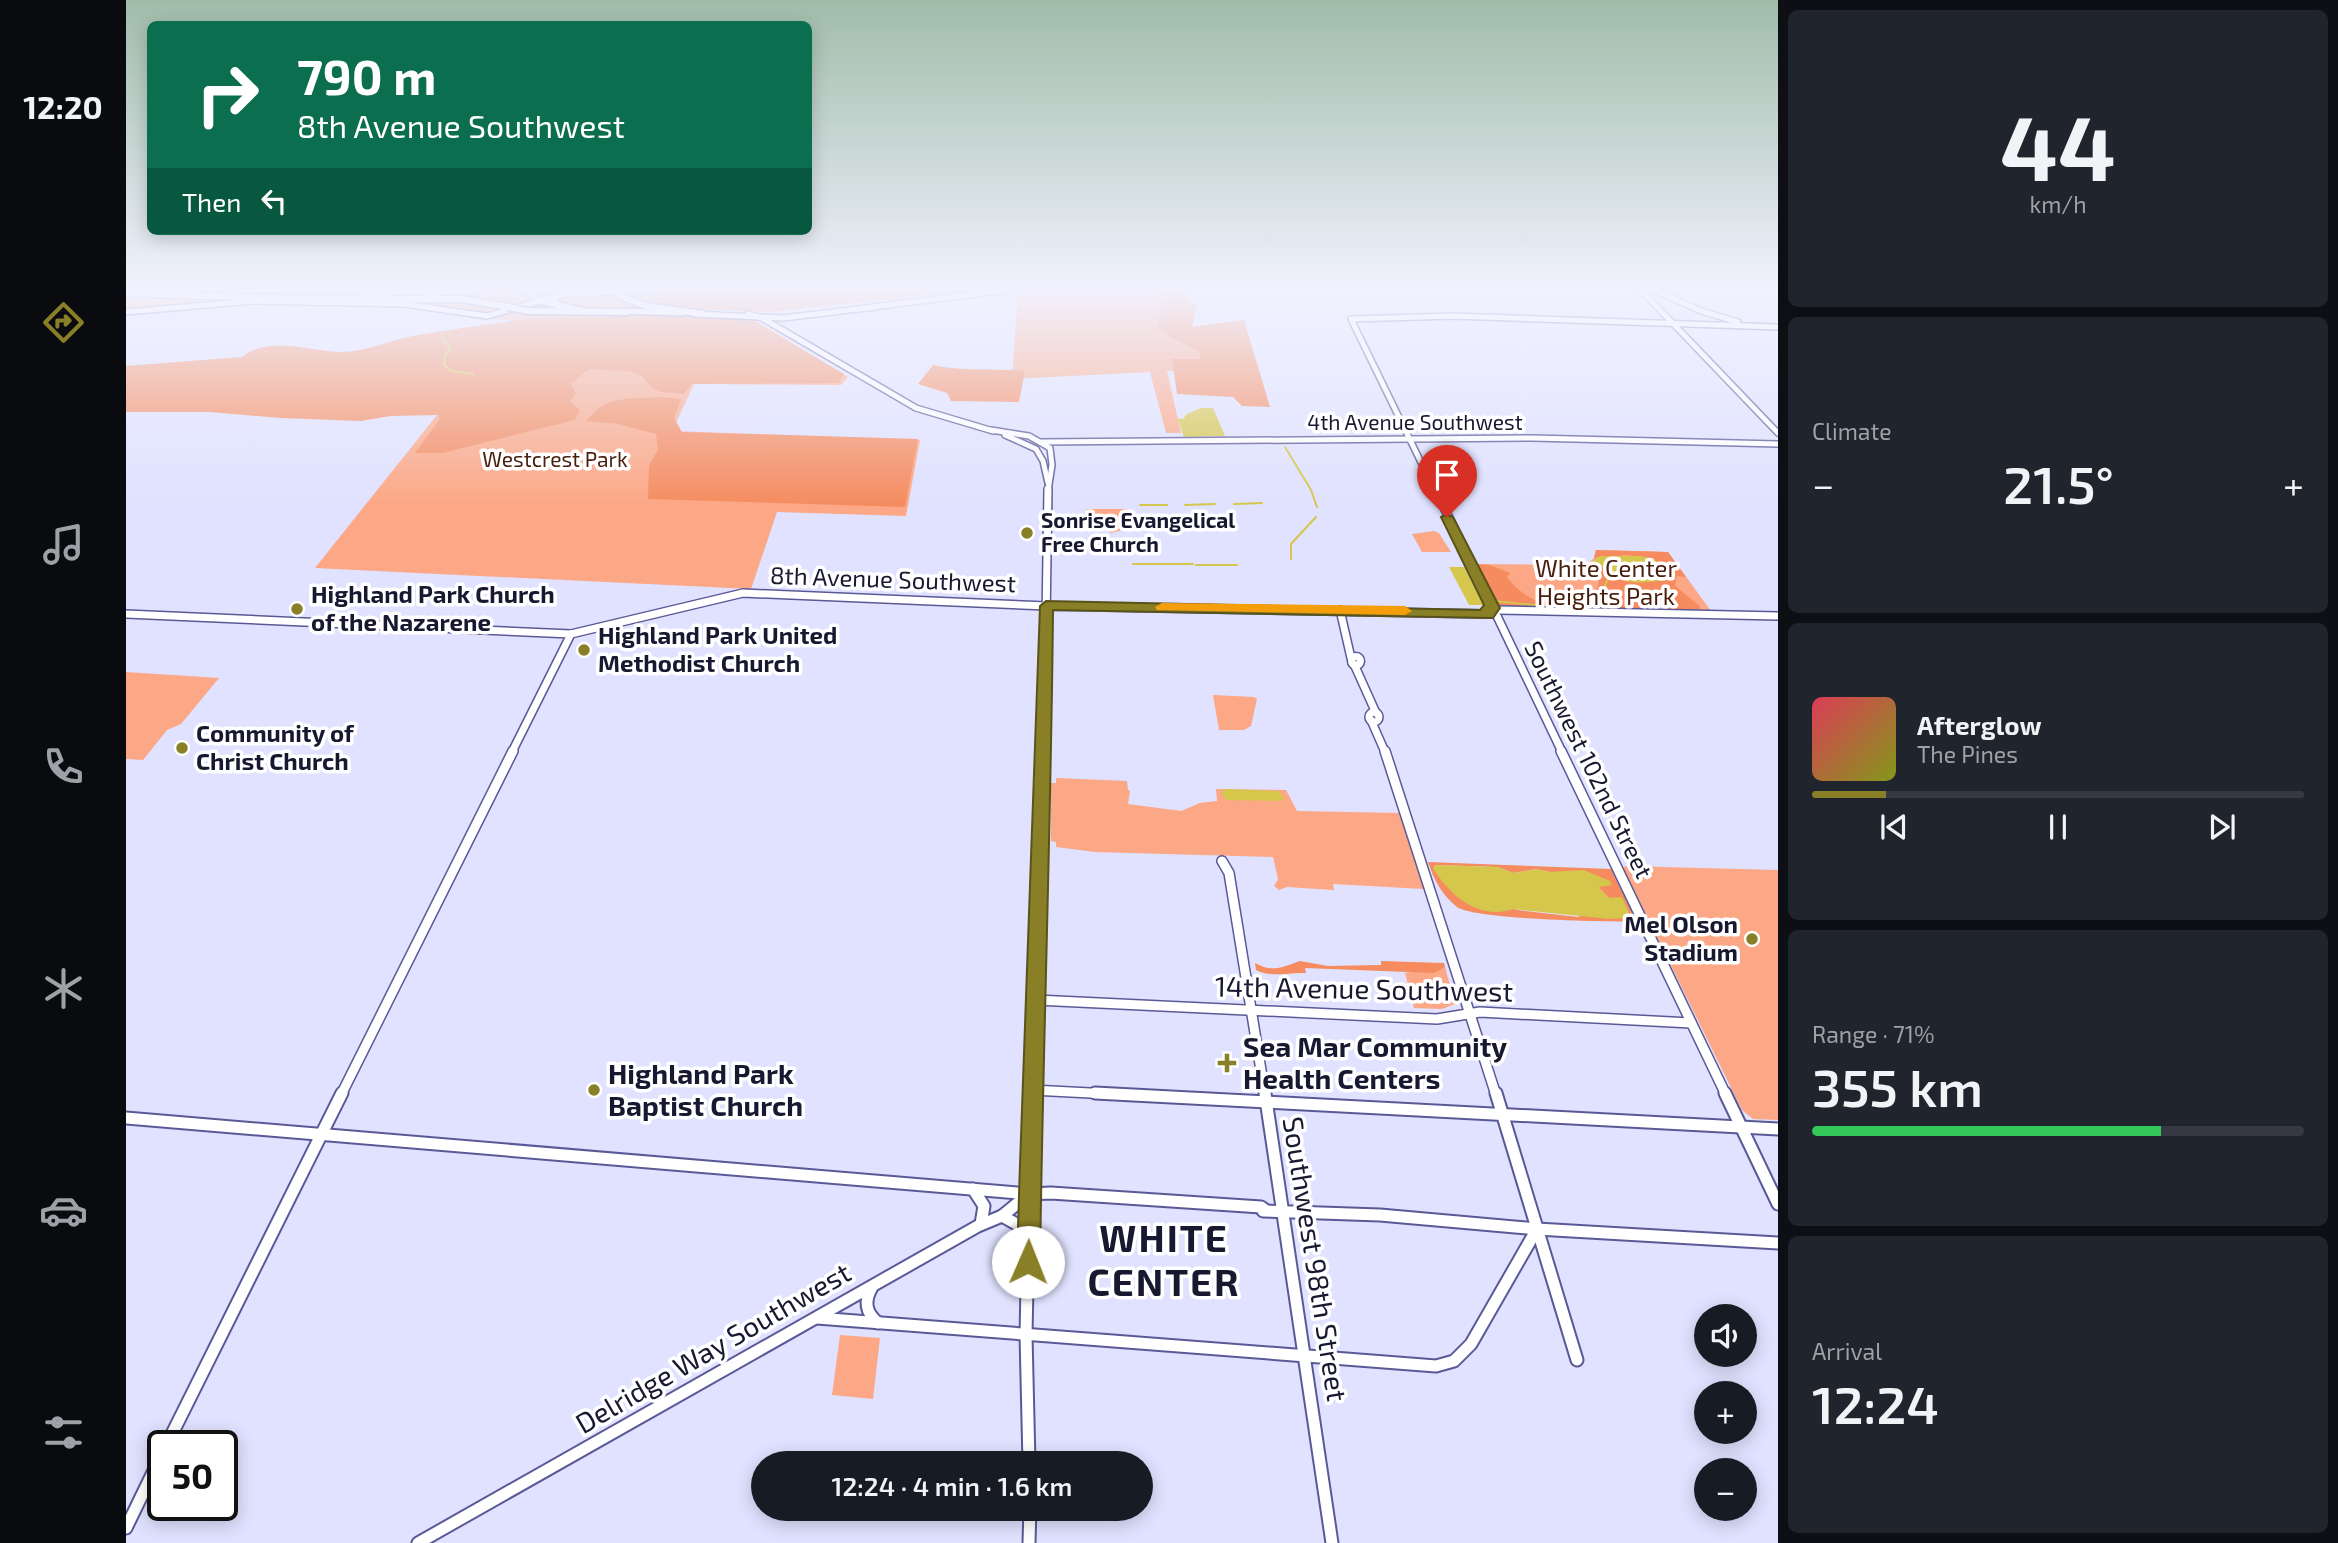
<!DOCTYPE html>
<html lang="en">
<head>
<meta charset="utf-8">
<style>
  body { margin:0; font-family:"Exo 2",sans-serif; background:#20242c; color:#f1f3f6; height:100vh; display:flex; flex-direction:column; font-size:26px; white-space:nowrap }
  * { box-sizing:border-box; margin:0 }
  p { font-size:23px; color:#9ea1a6 }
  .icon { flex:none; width:38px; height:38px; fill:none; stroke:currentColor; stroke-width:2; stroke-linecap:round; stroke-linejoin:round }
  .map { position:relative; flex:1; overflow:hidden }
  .side { display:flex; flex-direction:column; gap:10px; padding:10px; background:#0d0f14; width:560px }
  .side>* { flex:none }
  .hud { position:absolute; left:21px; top:21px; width:665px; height:214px; border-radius:10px; box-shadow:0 4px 18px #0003; background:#0b6e4f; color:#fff; overflow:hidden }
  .controls { position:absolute; left:1568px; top:1304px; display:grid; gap:14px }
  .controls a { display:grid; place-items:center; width:63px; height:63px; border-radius:50%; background:#171b24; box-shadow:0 4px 18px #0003; font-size:35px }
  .speed { position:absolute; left:21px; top:1430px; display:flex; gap:14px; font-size:35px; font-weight:700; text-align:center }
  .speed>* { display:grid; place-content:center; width:91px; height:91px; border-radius:50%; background:#171b24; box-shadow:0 4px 18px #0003; line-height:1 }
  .speed .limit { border:4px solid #111; border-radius:10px; background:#fff; color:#111 }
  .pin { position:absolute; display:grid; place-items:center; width:60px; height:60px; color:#fff; margin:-72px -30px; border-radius:50% 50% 50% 0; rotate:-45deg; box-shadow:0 0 7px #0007 }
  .pin .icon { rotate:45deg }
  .me { position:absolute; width:77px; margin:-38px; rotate:1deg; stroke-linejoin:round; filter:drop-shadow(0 0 5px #0008) }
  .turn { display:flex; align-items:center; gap:24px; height:147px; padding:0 35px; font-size:32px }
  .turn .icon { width:91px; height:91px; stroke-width:2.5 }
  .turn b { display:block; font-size:49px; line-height:60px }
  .then { display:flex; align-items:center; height:66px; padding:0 35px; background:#0003; gap:14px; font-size:26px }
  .big { font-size:52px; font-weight:600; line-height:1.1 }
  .side .card { flex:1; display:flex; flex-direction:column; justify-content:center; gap:10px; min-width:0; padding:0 24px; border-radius:10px; background:#20242c }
  .side .dial { align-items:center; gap:0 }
  .dial b { font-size:91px; line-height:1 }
  .song { display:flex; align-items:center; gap:21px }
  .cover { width:84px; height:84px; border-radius:10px; background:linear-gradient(135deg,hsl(350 70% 55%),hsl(70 70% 35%)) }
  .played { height:7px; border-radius:4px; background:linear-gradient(90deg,#897f26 15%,#363941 15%) }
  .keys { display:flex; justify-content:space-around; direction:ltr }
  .heat { display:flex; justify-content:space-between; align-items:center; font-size:38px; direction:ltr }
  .charge { height:10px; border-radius:5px; background:linear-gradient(90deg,#34c759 71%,#363941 0) }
  .trip { position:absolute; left:625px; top:1451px; width:402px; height:70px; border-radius:35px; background:#171b24; box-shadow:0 4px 18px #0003; font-weight:600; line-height:70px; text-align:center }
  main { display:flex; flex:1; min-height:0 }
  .tabs { display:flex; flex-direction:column; width:126px; justify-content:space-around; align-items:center; background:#090b0e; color:#9ea1a6 }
  .tabs .icon { width:49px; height:49px }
  .tabs .selected { color:#897f26 }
  .tabs b { font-size:32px; color:#f1f3f6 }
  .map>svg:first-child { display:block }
  .green { fill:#fca785 }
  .forest { fill:#f58b5e; fill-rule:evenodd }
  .water { fill:#d5c74b }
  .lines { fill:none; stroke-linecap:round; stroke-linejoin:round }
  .stream { stroke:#d5c74b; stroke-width:2 }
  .secondary-far3-casing { stroke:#5a5997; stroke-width:8 }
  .secondary-far2-casing { stroke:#5a5997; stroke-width:10 }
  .secondary-far1-casing { stroke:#5a5997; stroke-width:12 }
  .secondary-casing { stroke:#5a5997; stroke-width:15 }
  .highway-casing { stroke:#5a5997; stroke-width:9 }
  .secondary-far3 { stroke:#fff; stroke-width:5 }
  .secondary-far2 { stroke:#fff; stroke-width:7 }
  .secondary-far1 { stroke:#fff; stroke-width:9 }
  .secondary { stroke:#fff; stroke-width:11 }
  .highway { stroke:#fff; stroke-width:6 }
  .highway-bridge-casing { stroke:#5a5997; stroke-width:9; stroke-linecap:butt }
  .highway-bridge { stroke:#fff; stroke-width:6 }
  .route { fill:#897f26; stroke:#595319; stroke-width:2 }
  .slow { fill:#f59e0b }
  .poi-dot { fill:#897f26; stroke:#fff; stroke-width:2.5 }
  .labels { text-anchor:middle; stroke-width:7; stroke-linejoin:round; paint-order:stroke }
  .far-street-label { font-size:21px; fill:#181831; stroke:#fff }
  .far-park-label { font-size:21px; fill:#481f0d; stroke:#fff }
  .far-poi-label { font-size:21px; font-weight:bold; fill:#181831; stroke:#fff; text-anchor:start }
  .park-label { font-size:24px; fill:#481f0d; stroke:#fff }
  .street-label { font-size:24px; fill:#181831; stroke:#fff }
  .poi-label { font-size:24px; font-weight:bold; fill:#181831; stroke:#fff; text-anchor:start }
  .near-street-label { font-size:28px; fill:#181831; stroke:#fff }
  .near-poi-label { font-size:28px; font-weight:bold; fill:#181831; stroke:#fff; text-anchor:start }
  .near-district-label { font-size:38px; font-weight:bold; letter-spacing:2px; fill:#181831; stroke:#fff }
</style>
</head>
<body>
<main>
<nav class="tabs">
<b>12:20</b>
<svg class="icon selected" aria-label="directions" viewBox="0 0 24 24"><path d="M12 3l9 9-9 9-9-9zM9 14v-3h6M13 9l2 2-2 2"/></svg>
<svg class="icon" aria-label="music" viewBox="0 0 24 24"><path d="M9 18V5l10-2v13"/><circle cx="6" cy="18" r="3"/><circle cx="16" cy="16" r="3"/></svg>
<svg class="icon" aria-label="phone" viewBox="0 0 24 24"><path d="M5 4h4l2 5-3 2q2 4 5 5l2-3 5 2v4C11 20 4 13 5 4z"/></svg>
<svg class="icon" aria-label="climate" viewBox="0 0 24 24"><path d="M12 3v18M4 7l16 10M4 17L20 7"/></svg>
<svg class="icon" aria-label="car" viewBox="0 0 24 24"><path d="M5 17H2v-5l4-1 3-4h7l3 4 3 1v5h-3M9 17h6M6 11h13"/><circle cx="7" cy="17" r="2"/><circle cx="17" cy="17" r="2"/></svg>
<svg class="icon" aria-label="filters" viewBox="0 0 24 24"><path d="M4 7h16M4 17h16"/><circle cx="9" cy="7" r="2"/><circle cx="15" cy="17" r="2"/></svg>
</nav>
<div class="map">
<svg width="1652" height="1543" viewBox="0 0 1652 1543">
  <rect width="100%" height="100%" fill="#e0e2ff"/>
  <!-- green -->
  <g class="green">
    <polygon points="0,290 88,290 72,302 0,309"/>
    <path d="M178 290H564L495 292 542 308 589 311 595 317 522 316 400 321 627 319 722 377 715 385 568 384 546 431 794 440 780 516 651 512 625 589 189 568 386 321C371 317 358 321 343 318L349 313 297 304 185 302 168 292Z"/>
    <polygon points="913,290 1057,290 1070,307 1066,327 1118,320 1130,366 1041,371 1055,433 1040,433 1024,372 886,379 892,291"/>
    <polygon points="960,509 1002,509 1003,520 997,530 985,533 968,520"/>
    <polygon points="1308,531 1313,533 1325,552 1296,552 1286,534"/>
    <polygon points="1470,550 1542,552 1585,611 1541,610 1530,593 1505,591 1515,609 1372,607 1350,564 1460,565 1468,558"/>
    <polygon points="0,672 93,678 55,724 41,730 17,760 0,759"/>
    <polygon points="1087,695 1128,697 1131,699 1125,726 1118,730 1093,730"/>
    <polygon points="930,778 1001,781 1002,790 1004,791 1002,804 1055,811 1074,803 1091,801 1090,789 1160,790 1171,811 1273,813 1298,889 1207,884 1208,890 1161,887 1153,890 1148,886 1152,879 1147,857 969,852 930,847 930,842 925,841 925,783 930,783"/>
    <polygon points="1501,866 1652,870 1652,1120 1627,1119 1616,1110 1498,870 1497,867"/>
    <path d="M1319 967 1329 1004 1316 1009 1288 1008 1279 973C1294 969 1305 974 1319 967Z"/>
    <polygon points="714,1335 754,1338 747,1399 706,1395"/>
  </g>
  <!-- forest -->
  <g class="forest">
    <polygon points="564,290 854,290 642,312 542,308 519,304 493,292"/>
    <polygon points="1037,290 1057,290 1070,307 1066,327 1118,320 1144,407 1116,406 1107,397 1051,394 1046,359 1074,359 1073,351 1042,336 1032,327"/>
    <path d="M522 316 595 317 629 322 718 374 713 383 565 384 558 394 535 392 525 387 516 376 502 371 463 369 445 384 450 394 444 401 454 410 449 420 316 453H289L313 420V415L264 416 235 421 155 418 83 412H0V366L116 357C145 335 181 351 214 352 241 352 266 339 292 335 324 330 356 324 388 321 432 317 478 317 522 316Z"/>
    <path d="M807 365C838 372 868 368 899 371L893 402 825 401 821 393 792 384Z"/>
    <path d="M534 397 555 399 548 418 556 432 792 439 779 507 522 499 523 466 532 449 530 434 492 424 460 421C480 395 503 399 534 397Z"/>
    <path d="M1470 550 1542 552 1560 577 1551 576 1549 585C1557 594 1567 599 1574 607L1573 611 1541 610 1530 593 1505 591 1515 609 1375 608 1350 564 1363 565 1384 573 1381 577C1391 591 1415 610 1432 600L1424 594 1437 592 1443 599C1458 599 1473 596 1473 579L1463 577 1460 574 1463 571 1440 565 1480 567 1488 572 1519 580 1539 581 1528 558 1500 555 1468 558Z"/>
    <path d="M1302 862 1485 869 1511 922C1480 921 1350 920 1331 907 1316 895 1308 880 1302 862ZM1310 865 1371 867 1388 873 1411 869 1476 885 1472 887 1483 898H1489L1452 917 1399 911 1387 909 1307 868Z"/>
    <path d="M1174 961 1202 966 1255 965V961L1318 963 1319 967 1308 973 1179 968 1180 973C1162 972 1146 978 1130 970L1129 963C1146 973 1157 967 1174 961Z"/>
  </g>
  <!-- water -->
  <g class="water">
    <polygon points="1075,408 1087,408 1099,436 1058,437 1051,418 1057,419 1061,414"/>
    <path d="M1474 556H1515L1540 564 1545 577C1538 582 1509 584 1501 581 1494 578 1489 572 1482 568 1476 566 1467 566 1460 565Z"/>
    <polygon points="1323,567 1338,567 1357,605 1343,605"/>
    <polygon points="1099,789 1152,791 1159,798 1155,801 1101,800 1095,794"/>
    <path d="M1310 865 1371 867 1388 873 1412 869 1422 872 1458 870 1484 881 1486 885 1472 887 1483 898 1496 897 1503 912 1499 918 1483 919 1387 909C1353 921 1323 895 1307 868Z"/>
  </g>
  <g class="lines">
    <!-- stream -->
    <g class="stream">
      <polyline points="318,334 316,339 325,349 319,355 318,365 325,371 347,374"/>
      <polyline points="1159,447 1185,490 1191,507"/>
      <polyline points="1108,504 1136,503"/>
      <polyline points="1014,505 1041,505"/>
      <polyline points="1059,505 1089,504"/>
      <polyline points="1165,559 1165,544 1190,517"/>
      <polyline points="1007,564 1067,564"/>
      <polyline points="1070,565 1111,565"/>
      <path d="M1368 601C1404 604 1447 614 1477 591L1485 570"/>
    </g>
    <defs>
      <g id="secondary-far3">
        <polyline points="128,290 168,290"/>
        <polyline points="400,290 414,301 455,310"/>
        <polyline points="1515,290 1652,433"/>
        <polyline points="1529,290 1575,311 1612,322"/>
        <polyline points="746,307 881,290"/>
        <polyline points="496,311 556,313"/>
        <polyline points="0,312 127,301 278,304 361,316 414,301"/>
        <polyline points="569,314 657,318 749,307"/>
        <polyline points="622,314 636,318 790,408 867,431"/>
        <polyline points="865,430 903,436 924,448 926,465 922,491"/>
        <polyline points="879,435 910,449 917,461 922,483"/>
        <polyline points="915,442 1406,438 1652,444"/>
        <polyline points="1309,491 1225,319 1327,316 1652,327"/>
      </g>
      <g id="secondary-far2">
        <polyline points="1309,489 1367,608"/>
        <polyline points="1214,610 1225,658"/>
        <polyline points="1371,610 1652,616"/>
        <polyline points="0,614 445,634 617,593 921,606 1363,614"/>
        <polyline points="1371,616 1436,752"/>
        <circle cx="1230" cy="661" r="4.5"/>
        <polyline points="1228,664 1250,713"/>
        <circle cx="1248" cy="717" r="5"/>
        <polyline points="1245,720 1259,752"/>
        <polyline points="386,752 445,634"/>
        <polyline points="918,752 922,489"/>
      </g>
      <g id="secondary-far1">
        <polyline points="1259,751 1370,1095"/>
        <polyline points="1435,751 1600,1095"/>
        <polyline points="1096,861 1103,873 1139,1095"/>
        <polyline points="910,1000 1311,1019 1354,1012 1565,1023"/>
        <polyline points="906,1090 1003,1095"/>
        <polyline points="215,1095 387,751"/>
        <polyline points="905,1095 918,751"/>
      </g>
      <g id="secondary">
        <polyline points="969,1093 1652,1129"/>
        <polyline points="1139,1093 1206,1543"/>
        <polyline points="1370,1093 1451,1360"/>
        <polyline points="1599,1093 1652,1204"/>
        <polyline points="0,1118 903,1194 925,1193 1135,1207 1139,1210"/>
        <polyline points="847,1189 858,1206 855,1224"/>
        <polyline points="1137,1211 1254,1215 1411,1229 1652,1243"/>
        <polyline points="876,1216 903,1231"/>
        <path d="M746 1287C738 1301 739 1312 752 1323"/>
        <polyline points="691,1318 1310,1366 1328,1361 1345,1344 1411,1229"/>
        <polyline points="40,1446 216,1093"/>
        <polyline points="903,1463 900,1335 905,1093"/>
        <polyline points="0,1528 37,1452"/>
        <polyline points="292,1543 852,1226 876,1216 903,1194"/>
        <polyline points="903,1543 904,1508"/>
      </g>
      <g id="highway">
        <polyline points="0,293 169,299 336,299 382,307"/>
        <polyline points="299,293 353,290"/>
        <polyline points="236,294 295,290"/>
        <polyline points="432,296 426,301 433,306"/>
        <polyline points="499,298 520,306 577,314"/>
        <polyline points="414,301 436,294 518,290"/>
        <polyline points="402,311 502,312"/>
      </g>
    </defs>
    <!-- secondary-far3 casing -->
    <use href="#secondary-far3" class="secondary-far3-casing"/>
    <!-- secondary-far2 casing -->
    <use href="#secondary-far2" class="secondary-far2-casing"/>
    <!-- secondary-far1 casing -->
    <use href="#secondary-far1" class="secondary-far1-casing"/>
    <!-- secondary casing -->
    <use href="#secondary" class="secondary-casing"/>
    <!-- highway casing -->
    <use href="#highway" class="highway-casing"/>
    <!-- secondary-far3 -->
    <use href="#secondary-far3" class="secondary-far3"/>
    <!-- secondary-far2 -->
    <use href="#secondary-far2" class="secondary-far2"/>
    <!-- secondary-far1 -->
    <use href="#secondary-far1" class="secondary-far1"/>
    <!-- secondary -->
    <use href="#secondary" class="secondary"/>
    <!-- highway -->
    <use href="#highway" class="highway"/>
    <defs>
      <g id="highway-bridge">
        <polyline points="487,290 499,298"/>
        <polyline points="382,307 402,311"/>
      </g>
    </defs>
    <!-- highway-bridge casing -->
    <use href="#highway-bridge" class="highway-bridge-casing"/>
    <!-- highway-bridge -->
    <use href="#highway-bridge" class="highway-bridge"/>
  </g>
  <!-- sky -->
  <linearGradient id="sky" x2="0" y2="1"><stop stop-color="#a0bca9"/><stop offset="0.57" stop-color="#f1f2ff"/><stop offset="1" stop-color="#f1f2ff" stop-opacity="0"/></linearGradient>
  <rect width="1652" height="506" fill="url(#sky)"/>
  <!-- route -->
  <path class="route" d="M1321 514 1327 517 1374 608 1367 618 927 610C925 827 917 1045 914 1262L911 1270 902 1273 894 1270 891 1262C897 1043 908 824 914 606L920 601 1354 610 1358 605 1315 517Z"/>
  <!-- slow -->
  <polygon class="slow" points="1036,603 1279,606 1286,611 1279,615 1031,610 1029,607"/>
  <!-- markers -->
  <g class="poi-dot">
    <circle cx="901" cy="533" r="7"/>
    <circle cx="171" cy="609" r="7"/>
    <circle cx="458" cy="650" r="7"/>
    <circle cx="56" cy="748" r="7"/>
    <circle cx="1626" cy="939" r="7"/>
    <path d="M1097.5 1052.5h7v7h7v7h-7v7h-7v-7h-7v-7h7z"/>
    <circle cx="468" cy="1090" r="7"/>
  </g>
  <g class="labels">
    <!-- far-street labels -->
    <g class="far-street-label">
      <text x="1289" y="430">4th Avenue Southwest</text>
    </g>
    <!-- far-park labels -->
    <g class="far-park-label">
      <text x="429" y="467">Westcrest Park</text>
    </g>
    <!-- far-poi labels -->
    <g class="far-poi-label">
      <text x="915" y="528">Sonrise Evangelical<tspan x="915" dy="24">Free Church</tspan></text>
    </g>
    <!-- park labels -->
    <g class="park-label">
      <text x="1480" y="577">White Center<tspan x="1480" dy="28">Heights Park</tspan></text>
    </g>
    <!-- street labels -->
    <g class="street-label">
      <text transform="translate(767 580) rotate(2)" y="8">8th Avenue Southwest</text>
      <text transform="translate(1462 760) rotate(64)" y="8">Southwest 102nd Street</text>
    </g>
    <!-- poi labels -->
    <g class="poi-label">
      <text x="185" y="603">Highland Park Church<tspan x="185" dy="28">of the Nazarene</tspan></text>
      <text x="472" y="644">Highland Park United<tspan x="472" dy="28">Methodist Church</tspan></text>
      <text x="70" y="742">Community of<tspan x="70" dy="28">Christ Church</tspan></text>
      <text x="1612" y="933" text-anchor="end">Mel Olson<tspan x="1612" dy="28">Stadium</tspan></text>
    </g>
    <!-- near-street labels -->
    <g class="near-street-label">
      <text transform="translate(1238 989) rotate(1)" y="10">14th Avenue Southwest</text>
      <text transform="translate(1189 1259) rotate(81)" y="10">Southwest 98th Street</text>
      <text transform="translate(587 1348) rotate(-30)" y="10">Delridge Way Southwest</text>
    </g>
    <!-- near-poi labels -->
    <g class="near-poi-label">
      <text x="1117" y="1057">Sea Mar Community<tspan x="1117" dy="32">Health Centers</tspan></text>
      <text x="482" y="1084">Highland Park<tspan x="482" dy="32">Baptist Church</tspan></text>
    </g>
    <!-- near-district labels -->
    <g class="near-district-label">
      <text x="1038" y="1252">WHITE<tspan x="1038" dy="44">CENTER</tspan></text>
    </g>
  </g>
</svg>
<div class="controls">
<a><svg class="icon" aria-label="sound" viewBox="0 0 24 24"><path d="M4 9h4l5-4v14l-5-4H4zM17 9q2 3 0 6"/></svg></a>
<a>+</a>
<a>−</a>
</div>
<div class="speed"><div class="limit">50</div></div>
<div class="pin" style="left:1321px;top:517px;background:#d93025"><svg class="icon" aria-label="arrive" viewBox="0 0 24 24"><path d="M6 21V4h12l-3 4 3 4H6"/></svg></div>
<svg class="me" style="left:902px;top:1262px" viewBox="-20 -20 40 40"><circle r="19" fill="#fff"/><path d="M0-13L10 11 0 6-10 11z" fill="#897f26"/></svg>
<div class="trip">12:24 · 4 min · 1.6 km</div>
<div class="hud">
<div class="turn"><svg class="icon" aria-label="right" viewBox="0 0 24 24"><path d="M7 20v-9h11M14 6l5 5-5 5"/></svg><div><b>790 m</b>8th Avenue Southwest</div></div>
<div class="then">Then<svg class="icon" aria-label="left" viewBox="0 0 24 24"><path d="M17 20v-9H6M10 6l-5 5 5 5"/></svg></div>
</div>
</div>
<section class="side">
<div class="card dial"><b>44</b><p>km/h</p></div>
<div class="card"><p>Climate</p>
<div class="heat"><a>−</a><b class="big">21.5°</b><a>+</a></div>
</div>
<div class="card">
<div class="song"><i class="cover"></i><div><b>Afterglow</b><p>The Pines</p></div></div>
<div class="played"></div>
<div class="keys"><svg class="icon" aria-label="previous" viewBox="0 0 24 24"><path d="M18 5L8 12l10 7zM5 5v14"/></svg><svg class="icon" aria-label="pause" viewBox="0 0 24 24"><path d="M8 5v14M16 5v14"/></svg><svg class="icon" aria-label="next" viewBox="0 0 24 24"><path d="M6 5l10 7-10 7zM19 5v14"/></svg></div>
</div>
<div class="card"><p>Range · 71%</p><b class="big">355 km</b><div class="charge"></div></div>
<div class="card"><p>Arrival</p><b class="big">12:24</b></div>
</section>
</main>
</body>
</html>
